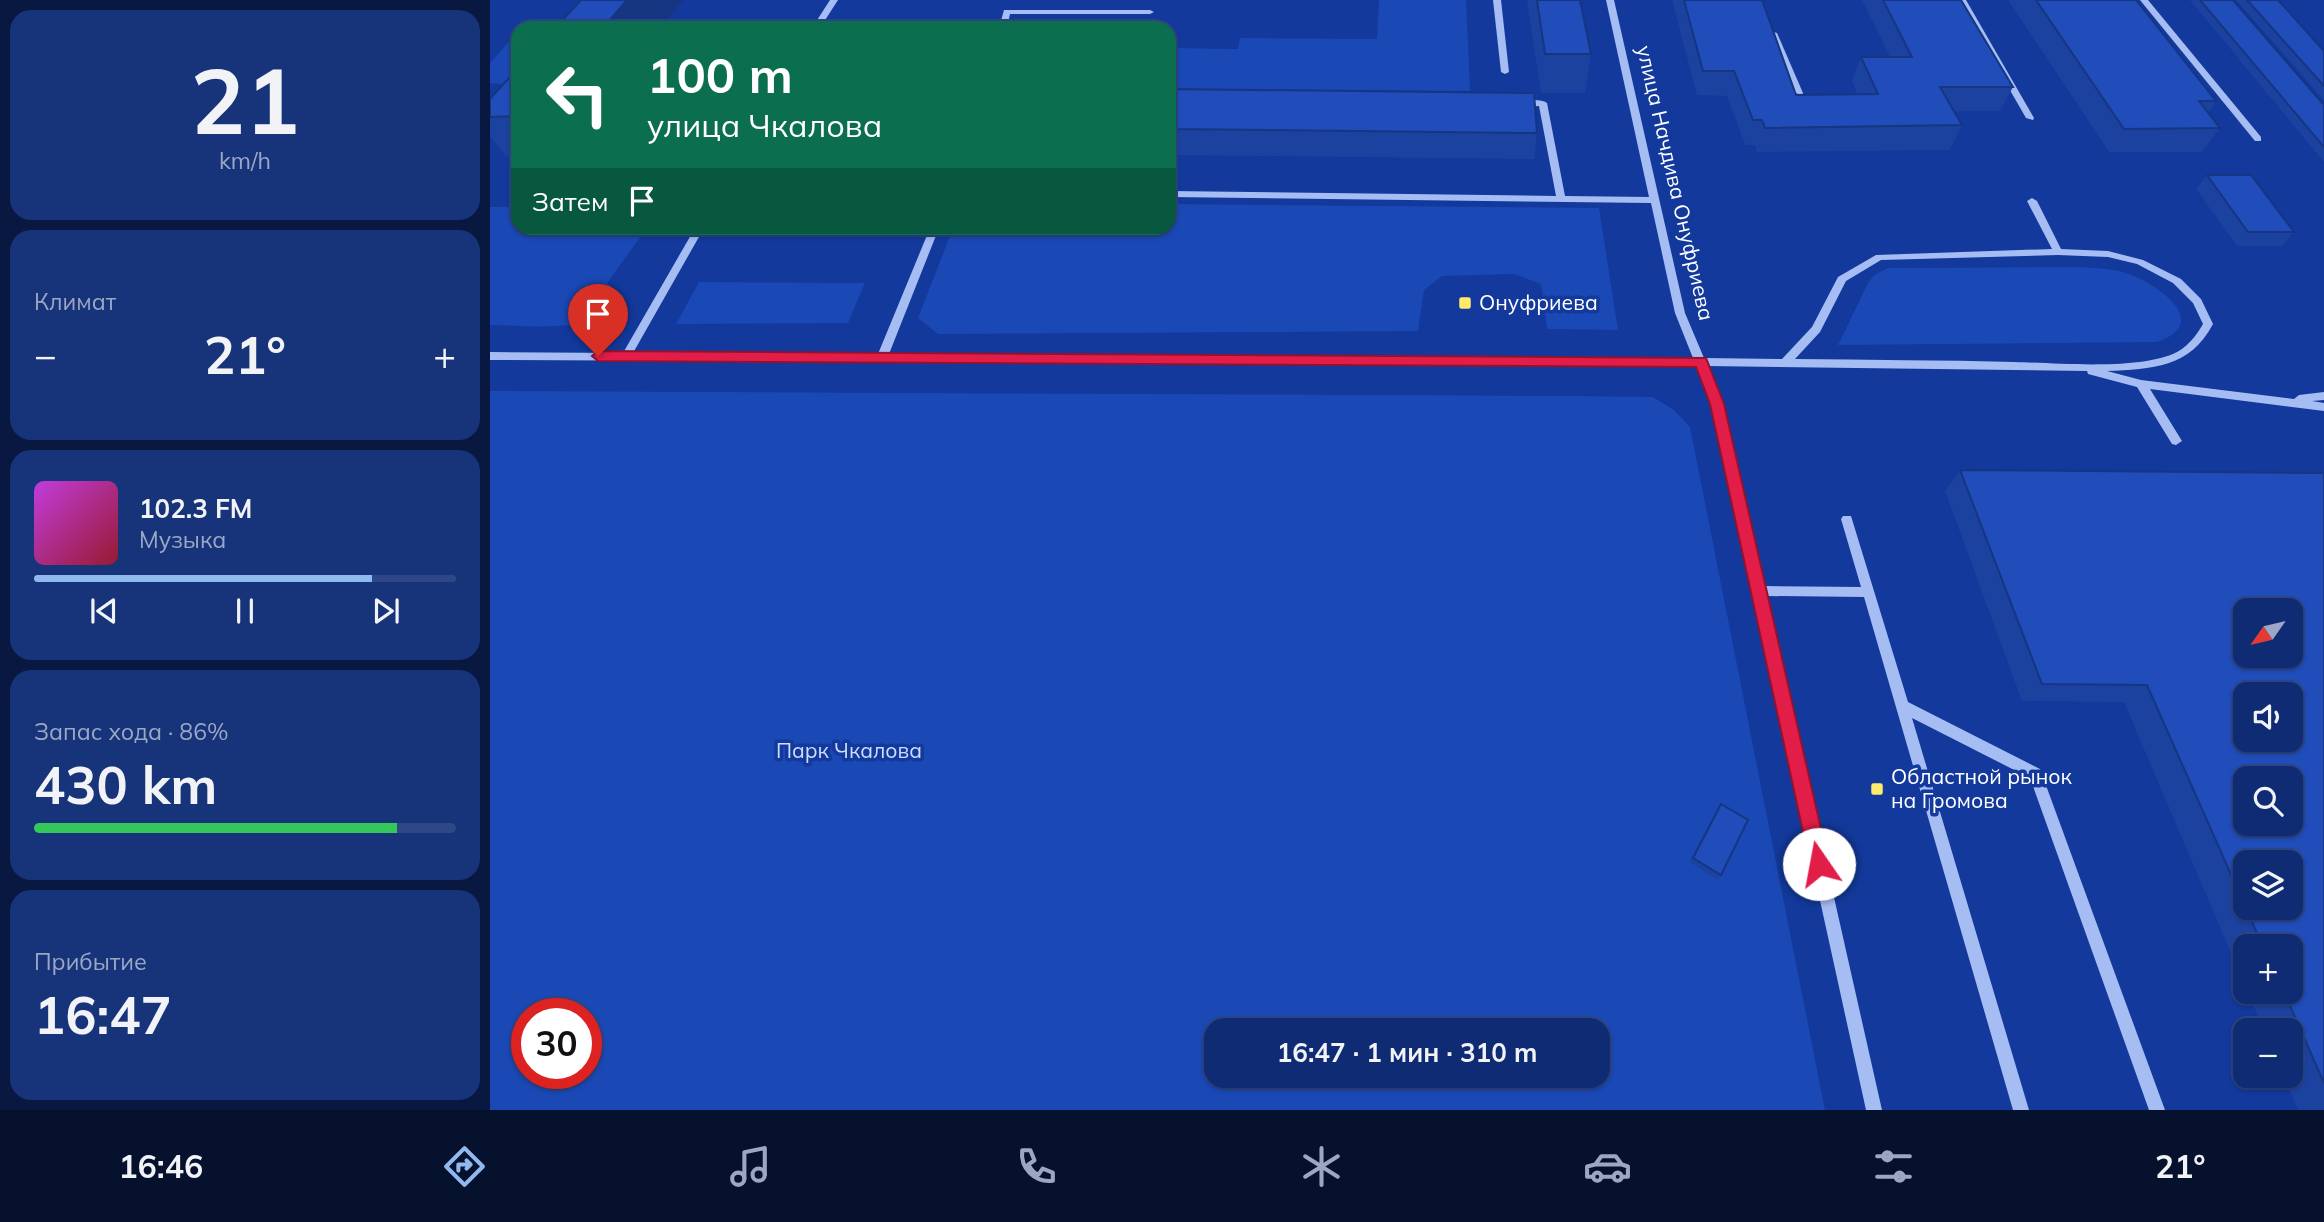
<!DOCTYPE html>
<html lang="ru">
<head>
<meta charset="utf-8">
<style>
  body { margin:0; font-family:Mulish,sans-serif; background:#173379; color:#f1f3f6; height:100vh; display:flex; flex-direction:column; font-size:26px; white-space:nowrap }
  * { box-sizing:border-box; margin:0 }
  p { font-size:23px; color:#9ba7c5 }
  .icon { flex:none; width:38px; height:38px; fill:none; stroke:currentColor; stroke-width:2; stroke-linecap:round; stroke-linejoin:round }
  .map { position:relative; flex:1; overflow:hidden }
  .details { display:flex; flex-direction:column; gap:10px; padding:10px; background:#081840; width:490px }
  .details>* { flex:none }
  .banner { position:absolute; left:21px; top:21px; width:665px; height:214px; border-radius:21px; box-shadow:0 2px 5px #0004,0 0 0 2px #2e4786; background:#0b6e4f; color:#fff; overflow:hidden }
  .needle { width:46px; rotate:236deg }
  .fabs { position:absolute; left:1743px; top:598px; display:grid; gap:14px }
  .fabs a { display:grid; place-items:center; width:70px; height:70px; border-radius:14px; background:#0e2b74; box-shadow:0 2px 5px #0004,0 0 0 2px #2e4786; font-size:35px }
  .speed { position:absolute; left:21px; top:998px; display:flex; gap:14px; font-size:35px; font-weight:700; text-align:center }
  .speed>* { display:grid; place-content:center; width:91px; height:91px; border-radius:50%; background:#0e2b74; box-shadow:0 2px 5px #0004,0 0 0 2px #2e4786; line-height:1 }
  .speed .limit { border:10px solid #d22; background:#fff; color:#111 }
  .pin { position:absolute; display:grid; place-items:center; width:60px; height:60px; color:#fff; margin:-72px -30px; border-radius:50% 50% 50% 0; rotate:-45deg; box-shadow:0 0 7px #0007 }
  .pin .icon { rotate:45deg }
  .me { position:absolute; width:77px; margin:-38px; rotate:348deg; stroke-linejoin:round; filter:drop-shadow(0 0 5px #0008) }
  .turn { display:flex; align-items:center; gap:24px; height:147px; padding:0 21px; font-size:32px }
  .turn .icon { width:91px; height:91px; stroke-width:2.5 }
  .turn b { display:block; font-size:49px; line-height:60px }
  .then { display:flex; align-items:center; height:66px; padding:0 21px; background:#0003; gap:14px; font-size:26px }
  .big { font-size:52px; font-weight:700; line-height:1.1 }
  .details .card { flex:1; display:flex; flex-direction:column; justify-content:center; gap:10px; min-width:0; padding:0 24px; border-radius:21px; background:#173379 }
  .details .dial { align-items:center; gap:0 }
  .dial b { font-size:91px; line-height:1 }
  .song { display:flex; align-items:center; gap:21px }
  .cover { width:84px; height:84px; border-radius:10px; background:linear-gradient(135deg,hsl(290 70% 55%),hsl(350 70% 35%)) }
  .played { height:7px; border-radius:4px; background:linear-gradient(90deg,#90b9f0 80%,#2e4786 80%) }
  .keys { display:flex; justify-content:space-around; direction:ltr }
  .heat { display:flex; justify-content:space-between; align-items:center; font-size:38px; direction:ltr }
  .charge { height:10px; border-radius:5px; background:linear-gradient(90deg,#34c759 86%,#2e4786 0) }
  .trip { position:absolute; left:714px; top:1018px; width:406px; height:70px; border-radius:21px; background:#0e2b74; box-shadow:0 2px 5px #0004,0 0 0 2px #2e4786; font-weight:700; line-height:70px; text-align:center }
  .tabs { display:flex; height:112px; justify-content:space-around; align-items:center; background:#06112e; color:#9ba7c5 }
  .tabs .icon { width:49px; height:49px }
  .tabs .active { color:#90b9f0 }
  .tabs b { font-size:32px; color:#f1f3f6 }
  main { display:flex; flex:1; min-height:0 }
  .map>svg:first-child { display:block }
  .green { fill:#1a48b5; fill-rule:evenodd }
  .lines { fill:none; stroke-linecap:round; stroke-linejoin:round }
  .minor { fill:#a6bdf4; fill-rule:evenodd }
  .wall { fill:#1c42a0; fill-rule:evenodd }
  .shaded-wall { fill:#163682 }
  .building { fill:#204dba; stroke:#163682; stroke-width:2; fill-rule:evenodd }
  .route { fill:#e11d48; stroke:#92132f; stroke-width:2 }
  .poi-dot { fill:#ffea69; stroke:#12399b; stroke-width:2.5 }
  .labels { text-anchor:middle; stroke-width:7; stroke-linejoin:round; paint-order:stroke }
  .street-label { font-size:21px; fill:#fff; stroke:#12399b }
  .poi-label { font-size:21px; fill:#fff; stroke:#12399b; text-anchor:start }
  .park-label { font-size:21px; fill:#ceddfe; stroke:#12399b }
</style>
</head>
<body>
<main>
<section class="details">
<div class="card dial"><b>21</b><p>km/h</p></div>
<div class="card"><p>Климат</p>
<div class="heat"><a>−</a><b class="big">21°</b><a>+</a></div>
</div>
<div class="card">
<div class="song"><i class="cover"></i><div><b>102.3 FM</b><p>Музыка</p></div></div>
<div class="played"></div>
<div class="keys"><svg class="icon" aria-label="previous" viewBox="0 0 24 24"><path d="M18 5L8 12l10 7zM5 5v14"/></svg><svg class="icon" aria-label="pause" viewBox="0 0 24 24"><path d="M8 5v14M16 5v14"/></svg><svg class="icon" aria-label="next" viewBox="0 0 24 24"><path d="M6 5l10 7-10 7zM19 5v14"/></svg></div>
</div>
<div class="card"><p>Запас хода · 86%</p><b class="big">430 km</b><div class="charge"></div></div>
<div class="card"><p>Прибытие</p><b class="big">16:47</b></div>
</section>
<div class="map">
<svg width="1834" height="1110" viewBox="0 0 1834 1110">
  <rect width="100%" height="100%" fill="#12399b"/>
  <!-- green -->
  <g class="green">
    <polygon points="889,0 976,0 980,91 679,89 679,48 748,49 750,38 887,39"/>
    <polygon points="28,32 28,79 22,85 0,83 0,63"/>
    <polygon points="679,204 1109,208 1128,330 1057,329 1051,284 1024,274 952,276 934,290 928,331 448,334 428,318 463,228 679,228"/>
    <path d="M0 207H28V228H157L117 283 135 297C105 336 44 325 0 325Z"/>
    <path d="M1587 267C1603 268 1620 268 1636 273 1666 283 1724 322 1667 342L1348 345 1379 281 1386 274 1398 268Z"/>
    <polygon points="209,282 375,283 358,323 186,324"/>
    <path d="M0 391 1085 396 1163 397 1184 410 1200 427 1335 1110H0ZM37 1013H96V1073H37ZM726 1031H1108V1076H726Z"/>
  </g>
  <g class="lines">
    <!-- minor -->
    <g class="minor">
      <polygon points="340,0 348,0 330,28 322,28"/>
      <polygon points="1003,0 1011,0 1019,72 1015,74 1011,72"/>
      <path d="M1116 0H1124L1195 313 1214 358 1292 359 1322 327 1348 277 1386 255 1562 249 1537 201 1542 198 1547 201 1571 249 1618 251 1653 260 1691 279 1711 299 1723 324C1700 368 1662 369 1617 371L1651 380 1804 399 1809 395 1834 392V400L1822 401 1834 403V411L1660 389 1692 441 1686 445 1682 444 1647 387 1598 374 1597 371 1217 366 1233 404 1274 586 1371 587 1351 519 1353 516H1361L1418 702 1550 769 1675 1110H1659L1540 778 1422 718 1539 1110H1523L1374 597 1276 596 1392 1110H1376L1221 404 1206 366 0 360V352L133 353 205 228H214L143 353 388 354 440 228H449L399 354 1203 358 1185 313 1161 203 679 197V191L1066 196 1049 106 1029 107 1025 104C1032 100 1050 98 1057 103L1075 196 1159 197ZM1568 255 1618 257 1647 264 1683 283 1703 303 1713 324C1706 336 1697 348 1683 354 1644 370 1567 363 1524 362 1451 360 1378 360 1305 359L1330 332 1356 281 1391 260Z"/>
      <polygon points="1468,0 1476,0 1544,118 1543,120 1536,118"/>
      <polygon points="1650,0 1658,0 1771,137 1771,141 1765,141"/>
      <polygon points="514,10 660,10 664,12 660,14 520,14 517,28 509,28"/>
      <polygon points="1280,31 1287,33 1313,93 1312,95 1305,93 1279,33"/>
    </g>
  </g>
  <!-- wall -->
  <g class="wall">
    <polygon points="1037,0 1090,0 1101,54 1095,93 1051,93"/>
    <polygon points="1182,0 1272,0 1306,95 1367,94 1362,81 1371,57 1400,57 1372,0 1471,0 1523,87 1510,111 1464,111 1472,125 1460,150 1267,152 1265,145 1255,145 1237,96 1207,95"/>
    <polygon points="1518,0 1646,0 1726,101 1718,113 1730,128 1712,152 1619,152"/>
    <polygon points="1700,0 1743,0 1834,105 1834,162"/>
    <polygon points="1746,0 1788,0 1834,51 1834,100"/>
    <polygon points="28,68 28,156 16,156 0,136 0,99"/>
    <polygon points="679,89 1047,133 1044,159 679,155"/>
    <polygon points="1717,175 1804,232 1792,246 1747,246 1706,189"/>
    <path d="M1470 470 1834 473V1110H1808L1794 1076H1801V1031H1774L1758 992H1801V947H1755V986L1634 702 1532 701 1455 491ZM1755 863 1801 908H1755Z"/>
    <polygon points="1231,804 1231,875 1227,879 1200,862"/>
  </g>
  <!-- shaded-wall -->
  <polygon class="shaded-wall" points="137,0 193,0 170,28 113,28"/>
  <!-- building -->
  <g class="building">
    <polygon points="91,0 137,0 113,28 65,28"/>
    <polygon points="1047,0 1090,0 1101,54 1055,54"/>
    <polygon points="1194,0 1272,0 1306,95 1388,94 1371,57 1422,57 1393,0 1471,0 1523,87 1450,87 1472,125 1275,128 1272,120 1263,120 1244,71 1213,71"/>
    <polygon points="1546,0 1646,0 1726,101 1709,101 1730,128 1634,129"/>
    <polygon points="1710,0 1743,0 1834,105 1834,147"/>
    <polygon points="1757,0 1788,0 1834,51 1834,86"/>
    <polygon points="28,68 28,116 0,117 0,99"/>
    <polygon points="679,89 1044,93 1047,133 679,129"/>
    <polygon points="1717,175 1761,175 1804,232 1758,232"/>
    <path d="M1470 470 1834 473V1083L1794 992H1801V947H1773L1756 908H1801V863H1755V906L1657 685 1552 684ZM1755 611H1801V656H1755ZM1755 695H1801V740H1755ZM1755 779H1801V824H1755Z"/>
    <polygon points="1231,804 1258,820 1231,875 1203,858"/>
  </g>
  <!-- route -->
  <polygon class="route" points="108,351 1216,358 1234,404 1339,864 1336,871 1329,874 1323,871 1320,864 1220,404 1206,367 108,361 102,356"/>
  <!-- markers -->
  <g class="poi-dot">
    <rect x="968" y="296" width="14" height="14" rx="3.5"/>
    <rect x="1380" y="782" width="14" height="14" rx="3.5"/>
  </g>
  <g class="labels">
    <!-- street labels -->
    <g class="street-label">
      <text transform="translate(1185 183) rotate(77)" y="7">улица Начдива Онуфриева</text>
    </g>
    <!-- poi labels -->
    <g class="poi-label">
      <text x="989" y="310">Онуфриева</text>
      <text x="1401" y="784">Областной рынок<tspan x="1401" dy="24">на Громова</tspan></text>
    </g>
    <!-- park labels -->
    <g class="park-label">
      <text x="359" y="758">Парк Чкалова</text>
    </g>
  </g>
</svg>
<div class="fabs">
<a><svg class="needle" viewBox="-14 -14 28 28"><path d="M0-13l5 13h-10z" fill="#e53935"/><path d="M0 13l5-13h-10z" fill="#9ba7c5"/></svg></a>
<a><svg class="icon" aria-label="sound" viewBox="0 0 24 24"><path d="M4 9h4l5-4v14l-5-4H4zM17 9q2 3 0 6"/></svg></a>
<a><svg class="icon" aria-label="search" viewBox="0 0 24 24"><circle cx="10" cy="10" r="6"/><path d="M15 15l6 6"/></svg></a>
<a><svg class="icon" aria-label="layers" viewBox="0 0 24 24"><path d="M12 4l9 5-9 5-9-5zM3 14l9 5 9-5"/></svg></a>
<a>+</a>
<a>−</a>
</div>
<div class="speed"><div class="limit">30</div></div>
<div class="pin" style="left:108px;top:356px;background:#d93025"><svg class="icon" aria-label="arrive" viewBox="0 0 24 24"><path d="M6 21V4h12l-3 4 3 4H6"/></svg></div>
<svg class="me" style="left:1329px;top:864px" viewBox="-20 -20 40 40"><circle r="19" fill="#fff"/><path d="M0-13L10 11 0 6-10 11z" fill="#e11d48"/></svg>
<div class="trip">16:47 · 1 мин · 310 m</div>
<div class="banner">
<div class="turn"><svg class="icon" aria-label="left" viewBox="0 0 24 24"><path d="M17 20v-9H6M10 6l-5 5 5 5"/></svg><div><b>100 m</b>улица Чкалова</div></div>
<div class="then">Затем<svg class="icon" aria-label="arrive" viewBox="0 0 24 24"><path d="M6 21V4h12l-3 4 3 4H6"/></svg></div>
</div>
</div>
</main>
<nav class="tabs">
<b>16:46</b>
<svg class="icon active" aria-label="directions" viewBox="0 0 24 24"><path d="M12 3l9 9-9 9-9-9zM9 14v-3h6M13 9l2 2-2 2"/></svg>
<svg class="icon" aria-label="music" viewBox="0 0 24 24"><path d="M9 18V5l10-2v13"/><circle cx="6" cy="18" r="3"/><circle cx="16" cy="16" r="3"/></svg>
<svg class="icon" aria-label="phone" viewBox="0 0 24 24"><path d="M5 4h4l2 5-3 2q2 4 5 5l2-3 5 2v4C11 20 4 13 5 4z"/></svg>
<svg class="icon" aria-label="climate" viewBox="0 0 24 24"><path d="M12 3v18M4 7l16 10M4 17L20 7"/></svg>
<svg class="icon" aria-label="car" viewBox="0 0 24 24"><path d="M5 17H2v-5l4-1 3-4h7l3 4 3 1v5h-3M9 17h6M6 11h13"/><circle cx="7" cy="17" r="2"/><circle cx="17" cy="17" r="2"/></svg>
<svg class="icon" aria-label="filters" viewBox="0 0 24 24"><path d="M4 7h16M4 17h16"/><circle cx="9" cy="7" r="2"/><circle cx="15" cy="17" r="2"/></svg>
<b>21°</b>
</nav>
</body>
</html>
